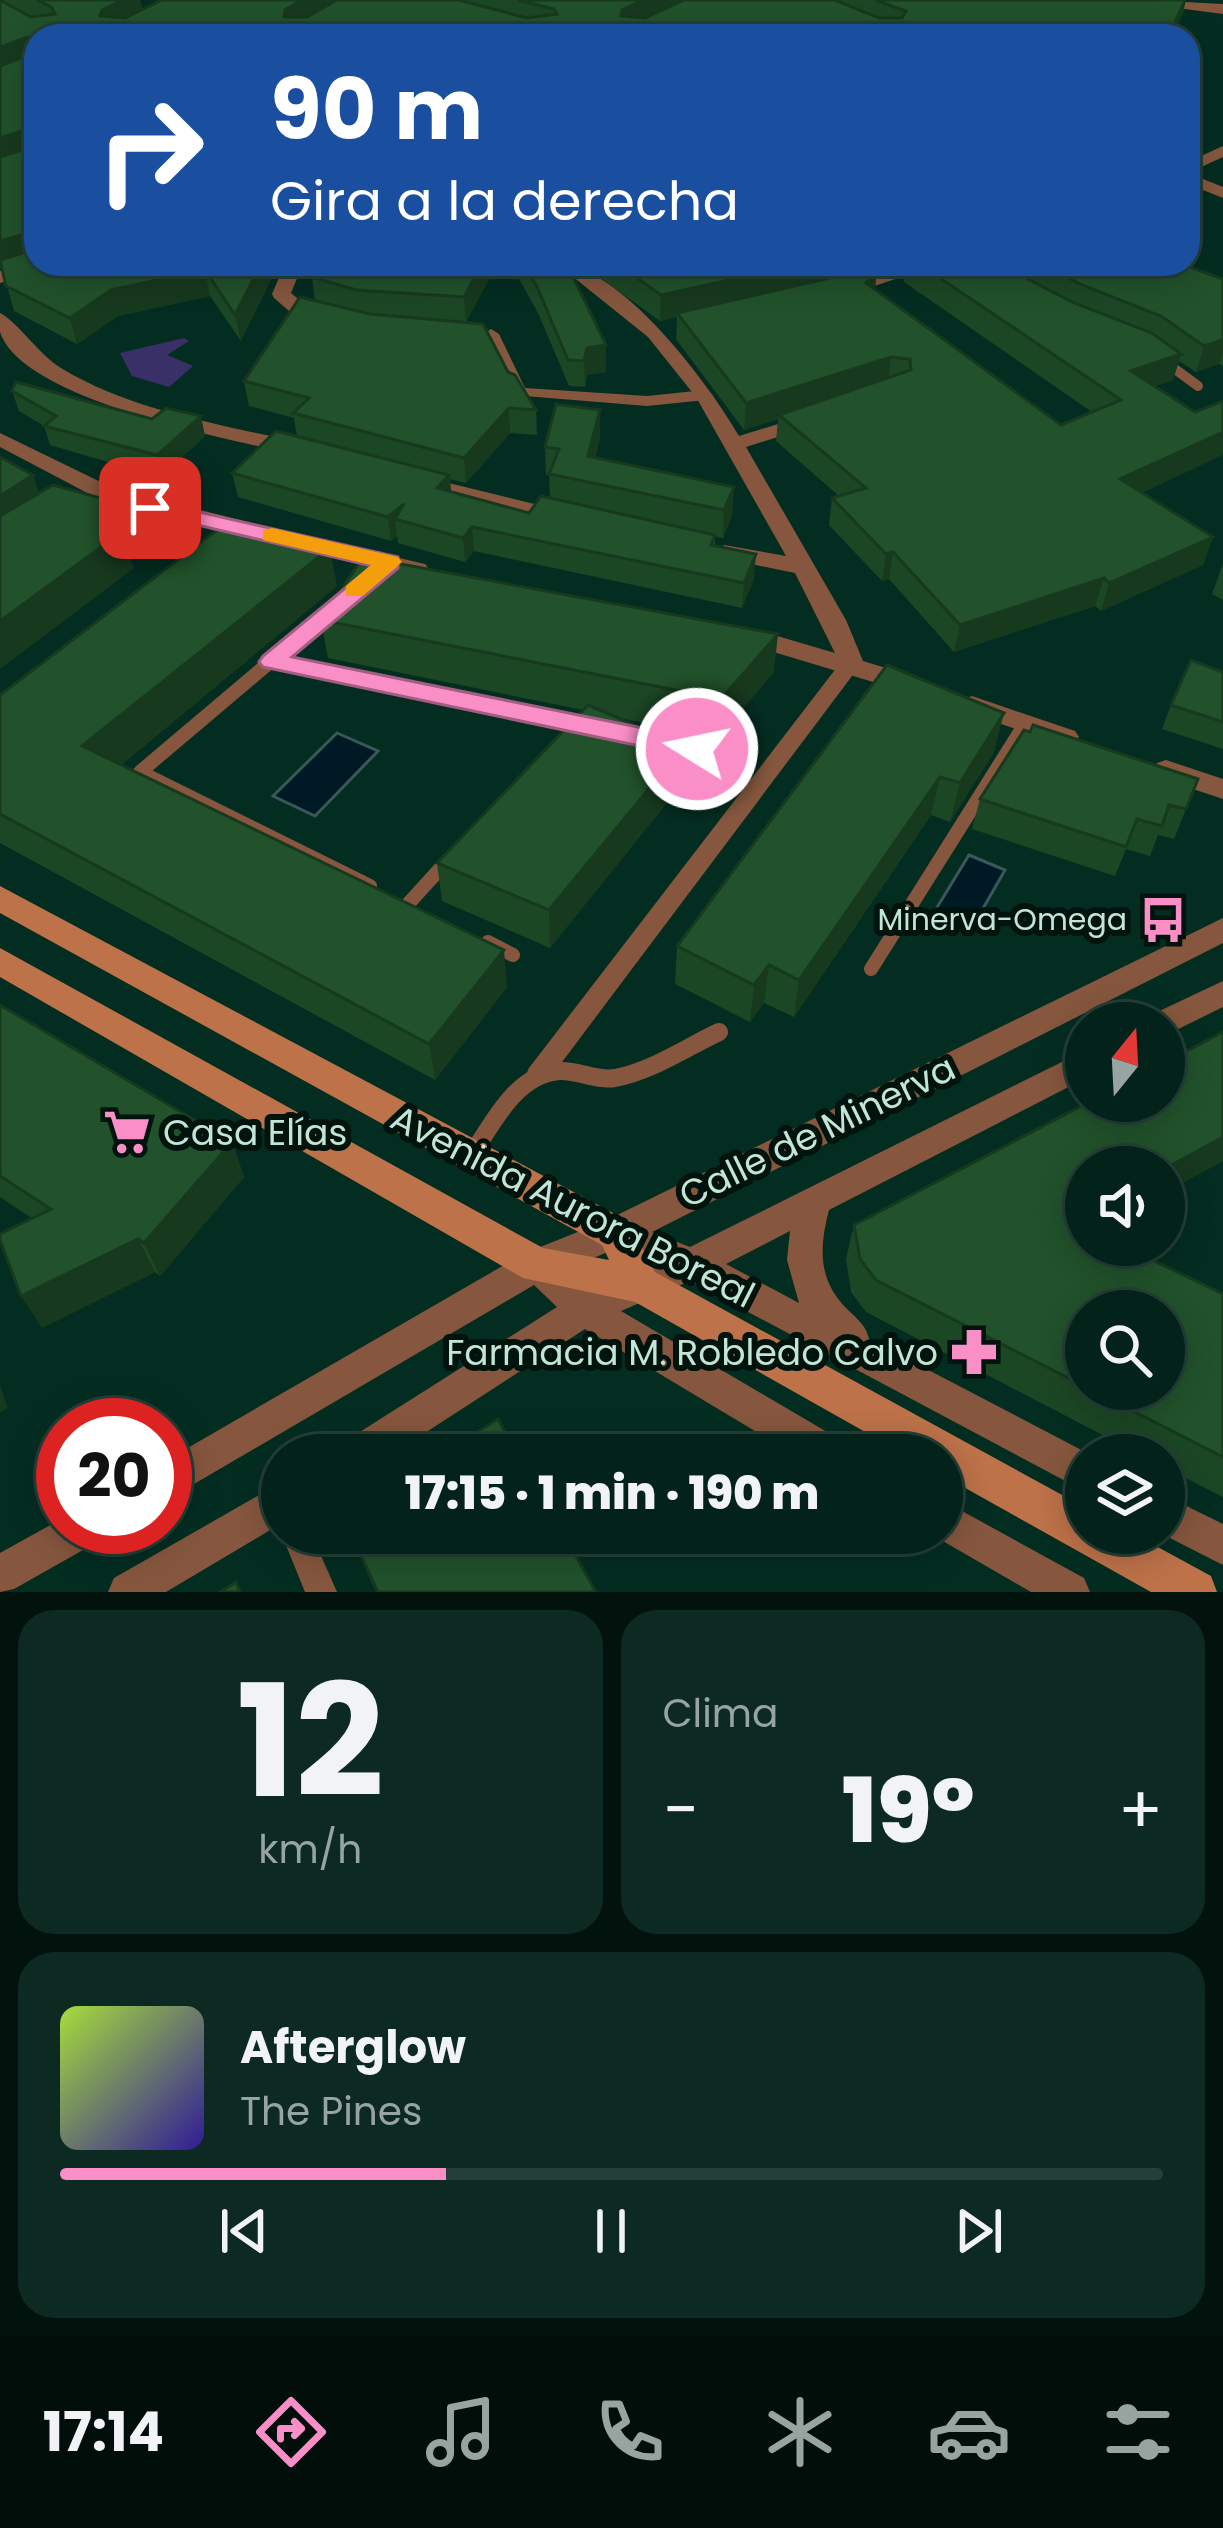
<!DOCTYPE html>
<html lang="es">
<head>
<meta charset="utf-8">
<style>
  body { margin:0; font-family:Poppins,sans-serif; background:#0d2a22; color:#f1f3f6; height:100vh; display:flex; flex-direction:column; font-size:45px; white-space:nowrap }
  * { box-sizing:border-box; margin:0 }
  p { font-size:39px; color:#97a4a2 }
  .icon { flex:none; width:66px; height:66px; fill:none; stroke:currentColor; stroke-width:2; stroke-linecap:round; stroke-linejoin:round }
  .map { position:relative; height:1592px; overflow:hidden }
  .details { display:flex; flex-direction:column; gap:18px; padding:18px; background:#02130e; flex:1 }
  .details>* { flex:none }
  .guide { position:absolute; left:24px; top:24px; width:1176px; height:252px; border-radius:36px; box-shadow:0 6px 30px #0003,0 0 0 3px #243f38; background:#1a4fa0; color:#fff; overflow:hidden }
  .needle { width:78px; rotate:18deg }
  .fabs { position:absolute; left:1065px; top:1002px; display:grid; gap:24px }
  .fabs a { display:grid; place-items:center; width:120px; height:120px; border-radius:50%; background:#032219; box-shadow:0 6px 30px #0003,0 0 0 3px #243f38; font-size:60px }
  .speed { position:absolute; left:36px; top:1398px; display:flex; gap:24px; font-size:60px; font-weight:700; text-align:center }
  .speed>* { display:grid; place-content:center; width:156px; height:156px; border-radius:50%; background:#032219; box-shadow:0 6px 30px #0003,0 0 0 3px #243f38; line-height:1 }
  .speed .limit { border:18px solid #d22; background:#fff; color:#111 }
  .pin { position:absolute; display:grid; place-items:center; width:102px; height:102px; color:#fff; margin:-51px; border-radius:24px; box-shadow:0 6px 18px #0006 }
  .me { position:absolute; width:132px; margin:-66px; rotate:280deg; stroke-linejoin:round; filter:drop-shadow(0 0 9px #0008) }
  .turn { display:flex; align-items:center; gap:42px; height:252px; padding:0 48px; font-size:54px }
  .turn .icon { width:156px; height:156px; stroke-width:2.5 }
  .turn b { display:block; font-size:84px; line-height:102px }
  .big { font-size:90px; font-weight:800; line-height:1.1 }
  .details .widget { flex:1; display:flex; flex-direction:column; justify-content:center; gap:18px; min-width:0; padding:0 42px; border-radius:36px; background:#0d2a22 }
  .details .dial { align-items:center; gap:0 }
  .dial b { font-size:156px; line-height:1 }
  .song { display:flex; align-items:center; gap:36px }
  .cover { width:144px; height:144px; border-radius:18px; background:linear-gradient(135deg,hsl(80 70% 55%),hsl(250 70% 35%)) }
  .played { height:12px; border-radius:6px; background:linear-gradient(90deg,#fa8fc7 35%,#243f38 35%) }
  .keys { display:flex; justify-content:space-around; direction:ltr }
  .heat { display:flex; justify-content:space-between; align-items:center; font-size:66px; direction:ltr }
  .details .tiles { flex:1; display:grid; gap:18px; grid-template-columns:1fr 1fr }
  .widget:last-child { grid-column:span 2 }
  .trip { position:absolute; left:261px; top:1434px; width:702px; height:120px; border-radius:60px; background:#032219; box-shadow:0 6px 30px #0003,0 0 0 3px #243f38; font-weight:800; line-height:120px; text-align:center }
  .menu { display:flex; height:192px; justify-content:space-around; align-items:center; background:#010e0a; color:#97a4a2 }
  .menu .icon { width:84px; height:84px }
  .menu .on { color:#fa8fc7 }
  .menu b { font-size:54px; color:#f1f3f6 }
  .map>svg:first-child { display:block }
  .green { fill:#393067 }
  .water { fill:#001a25; stroke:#3a575a; stroke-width:3 }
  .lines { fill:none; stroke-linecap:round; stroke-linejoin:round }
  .service-far2 { stroke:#86573e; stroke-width:10 }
  .service-far1 { stroke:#86573e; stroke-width:14 }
  .service { stroke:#86573e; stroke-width:18 }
  .pedestrian { fill:#86573e; fill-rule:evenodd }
  .minor { fill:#86573e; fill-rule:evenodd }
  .tertiary { fill:#86573e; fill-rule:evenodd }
  .secondary { fill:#bd7249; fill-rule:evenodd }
  .wall { fill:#1c4725; fill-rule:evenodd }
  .shaded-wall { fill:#17391e }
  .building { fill:#21522b; stroke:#17391e; stroke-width:3 }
  .route { fill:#fa8fc7; stroke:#a25d81; stroke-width:3 }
  .slow { fill:#f59e0b }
  .labels { text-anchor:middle; stroke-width:12; stroke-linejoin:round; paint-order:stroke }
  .poi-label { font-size:30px; fill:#c2e5d6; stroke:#00130c; text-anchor:end }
  .near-street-label { font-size:36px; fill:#c2e5d6; stroke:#00130c }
  .near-poi-label { font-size:36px; fill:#c2e5d6; stroke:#00130c; text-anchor:start }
</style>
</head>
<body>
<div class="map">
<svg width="1223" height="1592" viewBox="0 0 1223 1592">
  <rect width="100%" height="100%" fill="#042d21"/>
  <!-- green -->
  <polygon class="green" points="184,338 189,341 167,355 193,366 169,387 132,376 120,353"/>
  <!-- water -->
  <g class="water">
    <polygon points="337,733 378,751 315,816 273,796"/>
    <polygon points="969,855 1005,870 973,926 936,909"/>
  </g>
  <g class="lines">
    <!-- service-far2 -->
    <polyline class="service-far2" points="1164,361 1198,386"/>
    <!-- service-far1 -->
    <g class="service-far1">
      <polyline points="335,607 140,772 370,886"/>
      <polyline points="271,661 586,728"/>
      <polyline points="666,743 697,749"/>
      <polyline points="408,904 449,859"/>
      <polyline points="488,942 513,955"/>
      <polyline points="871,969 1025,724"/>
    </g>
    <!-- service -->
    <path class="service" d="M473 1153C493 1122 517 1074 559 1071 579 1070 595 1081 615 1078 652 1071 685 1048 719 1032"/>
    <!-- pedestrian -->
    <g class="pedestrian">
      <polygon points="491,329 499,334 525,388 647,396 705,390 713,395 705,400 647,406 513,395 483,334"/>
      <polygon points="851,657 861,663 858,668 547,1082 538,1086 529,1082 526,1075 529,1068 844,658"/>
      <polygon points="282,1530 282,1533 311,1533 337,1592 305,1592 281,1533"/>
    </g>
    <!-- minor -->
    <g class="minor">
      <polygon points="1223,146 1223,157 1188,173 1223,187 1223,198 1188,184 1188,162"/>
      <polygon points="36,263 63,264 0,283 0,271"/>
      <polygon points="285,264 303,264 291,293 310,309 333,315 333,323 296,317 274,298 272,294"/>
      <path d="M557 264C620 264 709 384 739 436L804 416H818V424L746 447 846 620 863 661 922 679 926 685 922 691 913 694 734 640 731 634 734 628 743 626 835 653 795 573 716 557 713 552 724 545 786 556 696 397 648 337Z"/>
      <polygon points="912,264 941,264 844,296 835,290"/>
      <path d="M0 313C17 321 39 355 61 368 135 413 227 425 310 445L313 450 302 456C238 441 22 401 0 332 0 326 0 319 0 313Z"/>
      <polygon points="0,433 111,487 267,527 270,532 259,539 95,497 0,447"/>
      <polygon points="420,476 571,513 574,518 563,525 412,488 409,483"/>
      <polygon points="297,534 425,564 429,569 417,576 289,546 289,536"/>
      <polygon points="972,696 1075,731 1079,737 1066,746 963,711 959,705 963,699"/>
      <polygon points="1166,760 1223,779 1223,799 1157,777 1153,770 1157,763"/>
      <path d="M1223 918V943L652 1232 690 1247 1086 1050V1078L829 1210C819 1249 818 1280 847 1309 858 1320 866 1325 869 1339L1091 1455H1086V1492L690 1281 621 1311 844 1442 850 1455H795L585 1329 391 1455H338L344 1442 557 1307 534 1285 165 1501V1461L525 1253 603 1222ZM790 1231 787 1260 799 1303 726 1264ZM615 1249 651 1264 590 1290 567 1269Z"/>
      <polygon points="1223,981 1223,1007 1164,1036 1164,1023 1149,1023 1153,1014"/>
      <polygon points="282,1482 282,1523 166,1592 108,1592 114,1578"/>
      <polygon points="1164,1495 1223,1524 1223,1565 1160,1533 1164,1533"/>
      <polygon points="942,1500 1084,1578 1090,1592 1031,1592 929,1533 942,1533"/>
      <polygon points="63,1518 63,1527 105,1527 99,1541 14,1589 0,1592 0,1553"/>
    </g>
    <!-- tertiary -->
    <polygon class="tertiary" points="1146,0 1223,4 1223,14 1154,5"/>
    <!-- secondary -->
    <polygon class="secondary" points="0,886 628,1221 655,1272 1086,1508 1086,1533 1132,1533 1211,1576 1217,1592 1151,1592 942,1475 942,1455 906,1455 635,1302 523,1278 0,977 0,948 543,1248 609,1260 602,1245 0,913"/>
  </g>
  <!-- wall -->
  <g class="wall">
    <polygon points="0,0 140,0 142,9 159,1 156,0 1186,0 1183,13 36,36 36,264 272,264 274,273 241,341 210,296 118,316 77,344 14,311 2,268"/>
    <polygon points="321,264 497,264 466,322 536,410 537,435 510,433 466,483 450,479 451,492 529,513 550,498 549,475 546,475 545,447 600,438 595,458 734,487 732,515 723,538 715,536 715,546 754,579 742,608 474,551 465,562 398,543 397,536 391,541 238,497 232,473 297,436 294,418 249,406 244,381 315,301 312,277"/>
    <polygon points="511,264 567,264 606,372 587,375 585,387 569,386 539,315"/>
    <polygon points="581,264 832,264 830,278 859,272 835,264 898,264 877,271 875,289 1061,425 1092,412 904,282 907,264 1182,264 1223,279 1223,366 1219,364 1196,372 1179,361 1173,380 1155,386 1141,493 1213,537 1203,565 1101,611 1095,606 954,652 889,579 882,581 829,525 832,498 839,496 776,441 778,419 744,430 676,339 677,317 660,321"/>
    <polygon points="12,391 205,436 162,476 125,467 50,445 44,426 19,411"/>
    <polygon points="1223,564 1223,600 1212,594"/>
    <polygon points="337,586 121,765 507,987 435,1080 0,843 0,695"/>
    <polygon points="321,620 774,672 718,738 615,717 682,784 550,948 442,901 437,863 583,710 328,658"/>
    <polygon points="887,665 994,752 950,822 931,815 794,1017 764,1003 750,1022 675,984 677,946"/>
    <polygon points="1223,672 1223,749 1162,729 1171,705"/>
    <polygon points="1198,779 1174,839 1158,835 1150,856 1126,849 1115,876 972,829 980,799"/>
    <polygon points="0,1005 232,1142 244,1177 160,1276 155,1272 42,1328 33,1219 0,1197"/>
    <path d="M1223 1032V1161L1164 1193V1167H1086V1245L1223 1294V1497L1164 1467V1455H1141L866 1312 851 1292 846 1259 854 1225ZM1086 1311 1164 1389H1086Z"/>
    <polygon points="349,1533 563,1533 596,1592 376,1592"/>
  </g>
  <!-- shaded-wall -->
  <g class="shaded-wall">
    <polygon points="123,0 140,0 144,14 107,32 100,16 102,10"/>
    <polygon points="302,0 342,0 288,36 284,17 285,10"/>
    <polygon points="643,0 689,0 621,36 622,10"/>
    <polygon points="1185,0 1183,13 1173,36 1169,36"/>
    <polygon points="28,37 34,60 0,72 0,47"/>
    <polygon points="28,129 35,153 0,165 0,138"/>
    <polygon points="28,233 35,259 0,269 0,241"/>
    <polygon points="261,264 272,264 274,273 241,341 235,315"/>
    <polygon points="482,264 497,264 466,322 464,297"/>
    <polygon points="803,264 832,264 830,283 677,313 677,317 660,321 661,295"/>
    <polygon points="867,264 898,264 877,271 874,293 863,309"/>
    <polygon points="205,270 210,296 118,316 77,344 70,318 111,290"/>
    <polygon points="1223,340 1223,352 1219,364 1196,372 1204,346"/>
    <polygon points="606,345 606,372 587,375 585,387 584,361 587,348"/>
    <polygon points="1181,354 1173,380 1123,397 1131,371"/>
    <polygon points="891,357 887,384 779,415 778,419 744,430 746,403"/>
    <polygon points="509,408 510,433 466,483 464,458"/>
    <polygon points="600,410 600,438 588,484 588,456"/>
    <polygon points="201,416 205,436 162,476 157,455"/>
    <polygon points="1223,432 1223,455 1112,507 1120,479"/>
    <polygon points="33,475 45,511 0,541 0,496"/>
    <polygon points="449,475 452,499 437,488"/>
    <polygon points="734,487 732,515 723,538 724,510"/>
    <polygon points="404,504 395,519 397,536 391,541 388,517"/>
    <polygon points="140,509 150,545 131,559 134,568 0,669 0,621 116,526"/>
    <polygon points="472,527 474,551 465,562 463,538"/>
    <polygon points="1213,537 1203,565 1101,611 1109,583"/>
    <polygon points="330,548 337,586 96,785 82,746"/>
    <polygon points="893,552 889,579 882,581 886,554"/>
    <polygon points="756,554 754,579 742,608 744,583"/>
    <polygon points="1104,578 1095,606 954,652 960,625"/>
    <polygon points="778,634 774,672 718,738 721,699"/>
    <polygon points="1004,713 994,752 950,822 960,783"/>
    <polygon points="684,746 682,784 550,948 549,910"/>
    <polygon points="940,777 931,815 794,1017 799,980"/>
    <polygon points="504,950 507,987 435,1080 429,1044"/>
    <polygon points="769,965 764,1003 750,1022 754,985"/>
    <polygon points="1223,1137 1223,1161 1164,1193 1164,1169"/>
    <polygon points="232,1142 244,1177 160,1276 144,1243"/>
    <polygon points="1086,1211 1086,1236 1069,1220"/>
    <polygon points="138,1239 155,1272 42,1328 21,1296"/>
    <polygon points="0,1386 8,1408 0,1412"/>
  </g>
  <!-- building -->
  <g class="building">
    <polygon points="0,0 31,17 55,14 51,7 37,0 123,0 102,10 100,16 125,18 162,0 302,0 285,10 284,17 307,17 337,0 459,0 527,18 557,14 554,9 518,0 643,0 622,10 621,16 645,18 684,0 835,0 879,18 902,18 906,11 875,0 1185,0 1169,36 36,36 36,234 28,233 0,241 0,157 31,147 34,133 28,129 0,138 0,66 34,53 34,41 28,37 0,47"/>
    <polygon points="36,249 36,264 261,264 235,315 205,270 111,290 70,318 6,286 0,260"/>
    <polygon points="320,264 482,264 464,297 356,290 312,277"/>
    <polygon points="524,264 567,264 606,345 587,348 584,361 568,360 538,289"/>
    <polygon points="617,264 803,264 661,295"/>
    <polygon points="919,264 999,264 1074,303 1152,333 1181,354 1131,371 1195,412 1223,401 1223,432 1120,479 1213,537 1109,583 1104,578 960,625 893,552 886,554 832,498 866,488 779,415 911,370 910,359 891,357 746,403 677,313 878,267 866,283 1061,425 1121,400"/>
    <polygon points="1041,264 1182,264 1223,279 1223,340 1204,346 1161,316 1082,285"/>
    <polygon points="300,297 370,314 483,324 508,372 515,375 536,410 509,408 464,458 293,413 309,398 244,381"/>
    <polygon points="16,382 152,419 166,408 201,416 157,455 44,426 56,416 12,391"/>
    <polygon points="556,404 600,410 588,456 734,487 724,510 549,474 559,449 545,447"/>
    <polygon points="276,431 449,475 437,488 529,513 541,496 715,535 711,545 756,554 744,583 472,527 463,538 395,519 404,504 388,517 232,473"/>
    <polygon points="0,457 33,475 0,496"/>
    <polygon points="53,485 140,509 116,526 123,531 0,621 0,516"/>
    <polygon points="225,524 330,548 82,746 504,950 429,1044 0,814 0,695"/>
    <polygon points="363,557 778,634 721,699 321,620"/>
    <polygon points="1191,660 1223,672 1223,722 1171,705"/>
    <polygon points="887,665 1004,713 960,783 940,777 799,980 769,965 754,985 677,946"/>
    <polygon points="588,705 684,746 549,910 437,863"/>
    <polygon points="1033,725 1198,779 1186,809 1169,805 1162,826 1137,819 1126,847 980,799 1024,730 1030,732"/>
    <polygon points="0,1005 232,1142 144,1243 138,1239 21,1296 0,1240 0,1234 51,1209 0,1176"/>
    <polygon points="1223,1032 1223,1137 1164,1169 1164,1167 1086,1167 1086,1211 1069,1220 1086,1228 1086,1245 1121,1245 1223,1294 1223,1457 1090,1389 1164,1389 1164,1311 1086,1311 1086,1387 876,1280 860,1259 854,1225 1091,1101 1164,1101 1164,1063"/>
    <polygon points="498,1419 518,1455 440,1455"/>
    <polygon points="350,1533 563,1533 596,1592 378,1592"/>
    <polygon points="236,1582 240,1592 220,1592"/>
  </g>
  <!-- route -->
  <polygon class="route" points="150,501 398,557 398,568 292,657 697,739 710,749 697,758 263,667 259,662 263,656 372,566 142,512 139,508"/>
  <!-- slow -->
  <polygon class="slow" points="272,528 398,557 402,562 363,596 346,596 346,586 371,565 263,540 263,530"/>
  <!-- icons -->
  <defs>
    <symbol id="bus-bare" viewBox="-9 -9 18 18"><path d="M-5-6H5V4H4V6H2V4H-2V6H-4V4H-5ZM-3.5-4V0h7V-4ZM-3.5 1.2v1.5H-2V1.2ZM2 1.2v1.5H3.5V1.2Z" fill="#fa8fc7" stroke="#00130c" stroke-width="2.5" paint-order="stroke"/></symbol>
    <symbol id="supermarket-bare" viewBox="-9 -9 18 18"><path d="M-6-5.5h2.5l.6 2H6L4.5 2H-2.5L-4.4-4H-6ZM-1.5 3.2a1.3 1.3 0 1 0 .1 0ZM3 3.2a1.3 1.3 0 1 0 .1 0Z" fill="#fa8fc7" stroke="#00130c" stroke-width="2.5" paint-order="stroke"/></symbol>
    <symbol id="pharmacy-bare" viewBox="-9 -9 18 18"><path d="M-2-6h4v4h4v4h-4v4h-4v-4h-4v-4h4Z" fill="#fa8fc7" stroke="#00130c" stroke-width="2.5" paint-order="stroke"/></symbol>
  </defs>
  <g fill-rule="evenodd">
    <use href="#bus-bare" x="1130" y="887" width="66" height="66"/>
    <use href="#supermarket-bare" x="94" y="1099" width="66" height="66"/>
    <use href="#pharmacy-bare" x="941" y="1319" width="66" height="66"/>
  </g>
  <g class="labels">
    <!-- poi labels -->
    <g class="poi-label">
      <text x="1127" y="930">Minerva-Omega</text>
    </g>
    <!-- near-street labels -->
    <g class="near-street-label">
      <text transform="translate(817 1131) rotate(-26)" y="13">Calle de Minerva</text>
      <text transform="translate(573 1206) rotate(27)" y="13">Avenida Aurora Boreal</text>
    </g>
    <!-- near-poi labels -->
    <g class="near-poi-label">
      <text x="163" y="1145">Casa Elías</text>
      <text x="938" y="1365" text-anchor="end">Farmacia M. Robledo Calvo</text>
    </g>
  </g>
</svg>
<div class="fabs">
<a><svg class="needle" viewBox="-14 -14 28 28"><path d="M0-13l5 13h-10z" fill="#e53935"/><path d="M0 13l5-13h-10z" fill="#97a4a2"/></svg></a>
<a><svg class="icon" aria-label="sound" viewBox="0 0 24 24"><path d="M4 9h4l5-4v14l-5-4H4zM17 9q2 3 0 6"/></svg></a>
<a><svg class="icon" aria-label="search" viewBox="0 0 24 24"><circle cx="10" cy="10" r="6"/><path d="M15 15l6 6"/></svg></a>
<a><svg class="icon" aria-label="layers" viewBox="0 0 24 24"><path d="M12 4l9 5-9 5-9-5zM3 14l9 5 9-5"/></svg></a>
</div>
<div class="speed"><div class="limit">20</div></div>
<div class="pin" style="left:150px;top:508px;background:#d93025"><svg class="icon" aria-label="arrive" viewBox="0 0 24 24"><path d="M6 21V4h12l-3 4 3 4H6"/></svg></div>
<svg class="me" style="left:697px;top:749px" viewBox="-20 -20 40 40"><circle r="17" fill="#fa8fc7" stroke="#fff" stroke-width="3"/><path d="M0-11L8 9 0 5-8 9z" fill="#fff"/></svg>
<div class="trip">17:15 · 1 min · 190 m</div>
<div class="guide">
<div class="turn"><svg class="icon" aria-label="right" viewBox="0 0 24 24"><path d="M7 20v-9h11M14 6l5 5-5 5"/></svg><div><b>90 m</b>Gira a la derecha</div></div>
</div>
</div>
<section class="details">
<div class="tiles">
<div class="widget dial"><b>12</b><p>km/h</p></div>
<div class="widget"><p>Clima</p>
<div class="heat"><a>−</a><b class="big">19°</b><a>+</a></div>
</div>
<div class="widget">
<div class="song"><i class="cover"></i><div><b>Afterglow</b><p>The Pines</p></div></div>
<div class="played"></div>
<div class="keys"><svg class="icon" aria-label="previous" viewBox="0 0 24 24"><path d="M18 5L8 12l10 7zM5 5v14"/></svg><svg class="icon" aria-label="pause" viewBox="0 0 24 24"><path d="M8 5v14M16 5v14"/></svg><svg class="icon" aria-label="next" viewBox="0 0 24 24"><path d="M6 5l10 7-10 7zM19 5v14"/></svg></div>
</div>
</div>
</section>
<nav class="menu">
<b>17:14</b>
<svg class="icon on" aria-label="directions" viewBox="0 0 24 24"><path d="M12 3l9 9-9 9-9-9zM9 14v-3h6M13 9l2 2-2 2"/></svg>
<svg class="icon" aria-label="music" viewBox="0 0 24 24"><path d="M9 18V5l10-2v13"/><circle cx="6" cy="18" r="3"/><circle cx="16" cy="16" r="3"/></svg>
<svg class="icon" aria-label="phone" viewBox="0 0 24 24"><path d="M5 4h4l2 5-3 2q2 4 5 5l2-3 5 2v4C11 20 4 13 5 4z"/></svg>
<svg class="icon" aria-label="climate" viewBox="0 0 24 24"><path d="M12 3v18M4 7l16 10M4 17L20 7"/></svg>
<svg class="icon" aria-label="car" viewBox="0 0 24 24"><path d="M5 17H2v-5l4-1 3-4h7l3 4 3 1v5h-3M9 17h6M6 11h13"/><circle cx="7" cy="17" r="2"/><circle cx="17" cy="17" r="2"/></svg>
<svg class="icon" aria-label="filters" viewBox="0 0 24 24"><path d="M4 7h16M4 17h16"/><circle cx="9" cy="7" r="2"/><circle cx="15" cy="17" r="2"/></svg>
</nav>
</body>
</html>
